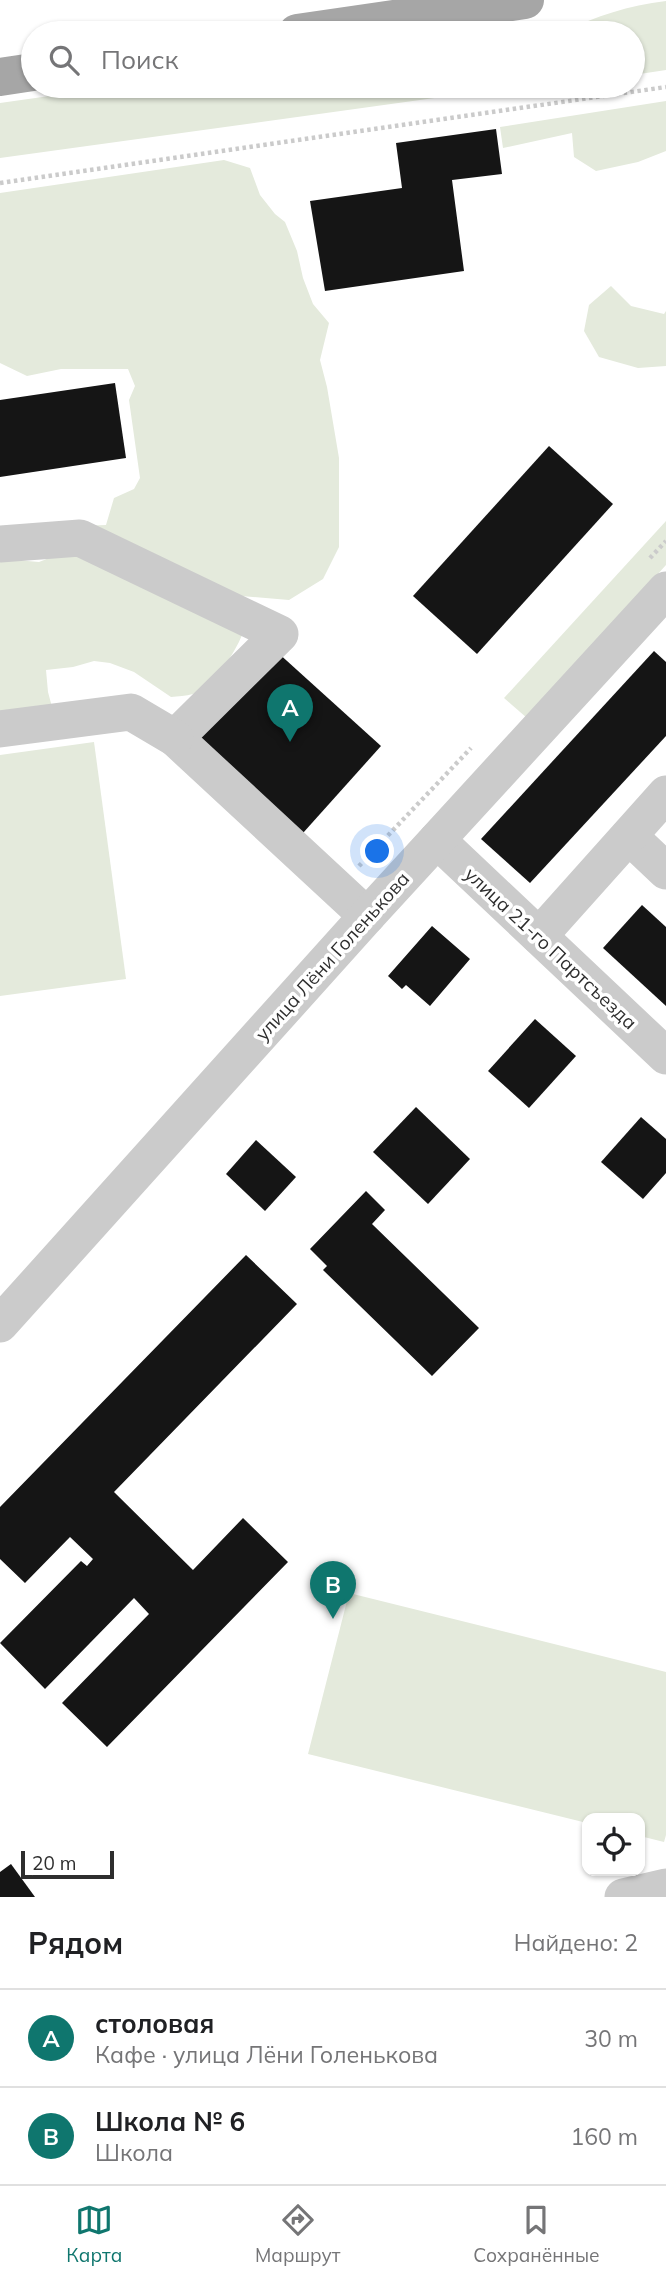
<!DOCTYPE html>
<html lang="ru">
<meta charset="utf-8">
<style>
body{margin:0;font-family:Mulish,sans-serif;background:#f6f6f6;color:#202124}
.controls{position:absolute;right:21px;bottom:21px;display:grid;overflow:hidden;border-radius:14px;box-shadow:0 2px 5px #0004}
.controls button{width:63px;height:63px;display:grid;place-items:center;padding:0;border:0;border-bottom:2px solid #e0e0e0;background:#fff;color:#202124;font:35px sans-serif}
.scale{position:absolute;left:21px;bottom:18px;width:93px;box-sizing:border-box;padding-left:7px;border:4px solid #2e2e2e;border-top:0;font-size:19px;line-height:24px;white-space:nowrap;color:#2e2e2e;-webkit-text-stroke:5px #fff;paint-order:stroke}
.you{position:absolute;left:378px;top:852px;width:24px;height:24px;margin:-18px;border:5px solid #fff;border-radius:50%;background:#1a73e8;box-shadow:0 0 0 10px #1a73e833}
.badge{display:grid;place-items:center;width:46px;height:46px;border-radius:50%;background:#0f766e;color:#fff;font-size:23px;font-weight:700}
.pin{position:absolute;translate:-50% -58px;filter:drop-shadow(0 2px 4px #0008)}
.pin::after{content:'';position:absolute;top:37px;width:24px;height:21px;background:inherit;clip-path:polygon(0 0,100% 0,50% 100%)}
.list{margin:0;padding:0;list-style:none}
h2{display:flex;justify-content:space-between;align-items:center;height:91px;margin:0;padding:0 28px;font-size:30px}
h2 small{font-size:23px;font-weight:400;color:#757577}
.list li{display:grid;grid-template-columns:46px 1fr auto;gap:21px;align-items:center;box-sizing:border-box;height:98px;padding:0 28px;border-top:2px solid #e0e0e0}
.list b{display:block;font-size:26px;white-space:nowrap}
.list p{margin:0;font-size:23px;white-space:nowrap;color:#757577}
.list em{font-size:23px;font-style:normal;color:#757577}
.icon{flex:none;width:38px;height:38px;fill:none;stroke:currentColor;stroke-width:2;stroke-linecap:round;stroke-linejoin:round}
.map{position:relative;flex:none;width:666px;height:1897px;overflow:hidden}
.search{position:absolute;background:#fff;box-shadow:0 2px 5px #0004;left:21px;right:21px;top:21px;height:77px;display:flex;align-items:center;gap:18px;box-sizing:border-box;padding:0 24px;border-radius:38px;color:#757577;font-size:26px}
.sheet{height:287px;background:#fff}
nav{display:flex;justify-content:space-around;align-items:center;box-sizing:border-box;height:98px;border-top:2px solid #e0e0e0;background:#fff;font-size:19px;color:#757577}
nav a{display:grid;justify-items:center;gap:4px}
nav .on{color:#0f766e}
.map>svg:first-child{display:block}
.green{fill:#e4eadc}
.building{fill:#151515}
.lines{fill:none;stroke-linecap:round;stroke-linejoin:round}
.path{stroke:#cbcbcb;stroke-width:4.5;stroke-dasharray:3.5 3.5;stroke-linecap:butt}
.minor{stroke:#cbcbcb;stroke-width:37}
.major{stroke:#a6a6a6;stroke-width:38}
.labels{text-anchor:middle;dominant-baseline:central;stroke-width:7;stroke-linejoin:round;paint-order:stroke}
.street-label{font-size:19px;fill:#2e2e2e;stroke:#fff}
</style>
<div class="map">
<svg width="666" height="1897" viewBox="0 0 666 1897">
<rect width="100%" height="100%" fill="#fff"/>
<g class="green">
<path d="M 666,1 L 666,70 L 633,75 L 633,33 L 563,33 C 597,15 628,6 666,1 Z"/>
<polygon points="120,86 473,86 456,95 0,158 0,103"/>
<polygon points="666,101 666,151 638,162 596,171 574,157 572,133 503,148 500,127"/>
<path d="M 224,160 L 250,168 L 260,195 L 275,214 L 285,222 L 297,251 L 303,278 L 313,304 L 329,323 L 320,360 L 327,387 L 339,458 L 339,547 L 323,579 L 289,600 L 205,593 L 242,635 C 235,653 212,688 193,694 C 186,696 178,696 171,697 L 134,672 L 110,663 L 94,661 L 73,667 L 46,670 L 48,692 L 52,707 L 0,718 L 0,546 L 16,560 L 39,562 L 57,555 L 79,526 L 106,525 L 114,498 L 134,489 L 140,478 L 129,400 L 135,386 L 128,369 L 61,369 L 27,376 L 0,363 L 0,193 Z"/>
<polygon points="611,286 631,306 664,314 666,311 666,366 638,368 599,357 584,331 589,305"/>
<polygon points="666,521 666,565 527,718 504,698"/>
<polygon points="94,742 126,979 0,996 0,755"/>
<polygon points="349,1593 666,1672 666,1835 664,1842 640,1836 640,1818 587,1818 587,1823 308,1754"/>
</g>
<g class="building">
<polygon points="496,129 502,174 452,180 464,271 325,291 310,201 402,188 396,143"/>
<polygon points="115,383 126,458 0,477 0,400"/>
<polygon points="549,446 613,504 477,654 413,596"/>
<polygon points="276,651 381,746 303,833 198,737"/>
<polygon points="654,651 666,662 666,736 530,883 481,839"/>
<polygon points="642,905 666,927 666,1006 603,948"/>
<polygon points="432,926 470,959 430,1006 406,985 402,989 388,976"/>
<polygon points="535,1019 576,1056 529,1108 488,1071"/>
<polygon points="416,1107 470,1159 428,1204 373,1152"/>
<polygon points="641,1117 666,1139 666,1173 643,1199 601,1162"/>
<polygon points="256,1140 296,1177 265,1211 226,1174"/>
<polygon points="366,1191 385,1210 372,1224 479,1328 432,1376 323,1270 327,1266 310,1249"/>
<polygon points="246,1255 297,1304 114,1492 193,1570 243,1518 288,1562 107,1747 62,1703 149,1614 134,1598 45,1689 0,1643 81,1561 87,1566 93,1559 70,1537 25,1583 0,1559 0,1507"/>
<polygon points="11,1864 35,1897 0,1897 0,1872"/>
</g>
<g class="lines">
<g class="path">
<polyline points="0,183 666,87"/>
<polyline points="650,558 666,541"/>
<polyline points="359,866 471,748"/>
</g>
<g class="minor">
<polyline points="0,544 80,538 280,634 175,738 367,916"/>
<polyline points="0,729 131,712 175,738"/>
<polyline points="629,836 666,871"/>
<polyline points="437,840 666,1056"/>
<polyline points="539,936 666,794"/>
<polyline points="0,1324 367,916 666,590"/>
<polyline points="623,1897 666,1887"/>
</g>
<g class="major">
<polyline points="297,33 525,0"/>
<polyline points="0,77 33,72"/>
</g>
</g>
<g class="labels">
<g class="street-label">
<text transform="translate(551 948) rotate(43)">улица 21-го Партсъезда</text>
<text transform="translate(332 956) rotate(-48)">улица Лёни Голенькова</text>
</g>
</g>
</svg>
<div class="controls">
<button><svg class="icon" aria-label="locate" viewBox="0 0 24 24"><circle cx="12" cy="12" r="6"/><path d="M12 2v4M12 18v4M2 12h4M18 12h4"/></svg></button>
</div>
<div class="scale">20 m</div>
<div class="you"></div>
<div class="pin badge" style="left:290px;top:742px">A</div>
<div class="pin badge" style="left:333px;top:1619px">B</div>
<div class="search"><svg class="icon" aria-label="search" viewBox="0 0 24 24"><circle cx="10" cy="10" r="6"/><path d="M15 15l6 6"/></svg>Поиск</div>
</div>
<section class="sheet">
<h2>Рядом<small>Найдено: 2</small></h2>
<ul class="list">
<li><span class="badge">A</span><div><b>столовая</b><p>Кафе · улица Лёни Голенькова</p></div><em>30 m</em></li>
<li><span class="badge">B</span><div><b>Школа № 6</b><p>Школа</p></div><em>160 m</em></li>
</ul>
</section>
<nav>
<a class="on"><svg class="icon" aria-label="map" viewBox="0 0 24 24"><path d="M3 6l6-2 6 2 6-2v14l-6 2-6-2-6 2zM9 4v14M15 6v14"/></svg>Карта</a>
<a><svg class="icon" aria-label="directions" viewBox="0 0 24 24"><path d="M12 3l9 9-9 9-9-9zM9 14v-3h6M13 9l2 2-2 2"/></svg>Маршрут</a>
<a><svg class="icon" aria-label="saved" viewBox="0 0 24 24"><path d="M7 4h10v16l-5-4-5 4z"/></svg>Сохранённые</a>
</nav>
